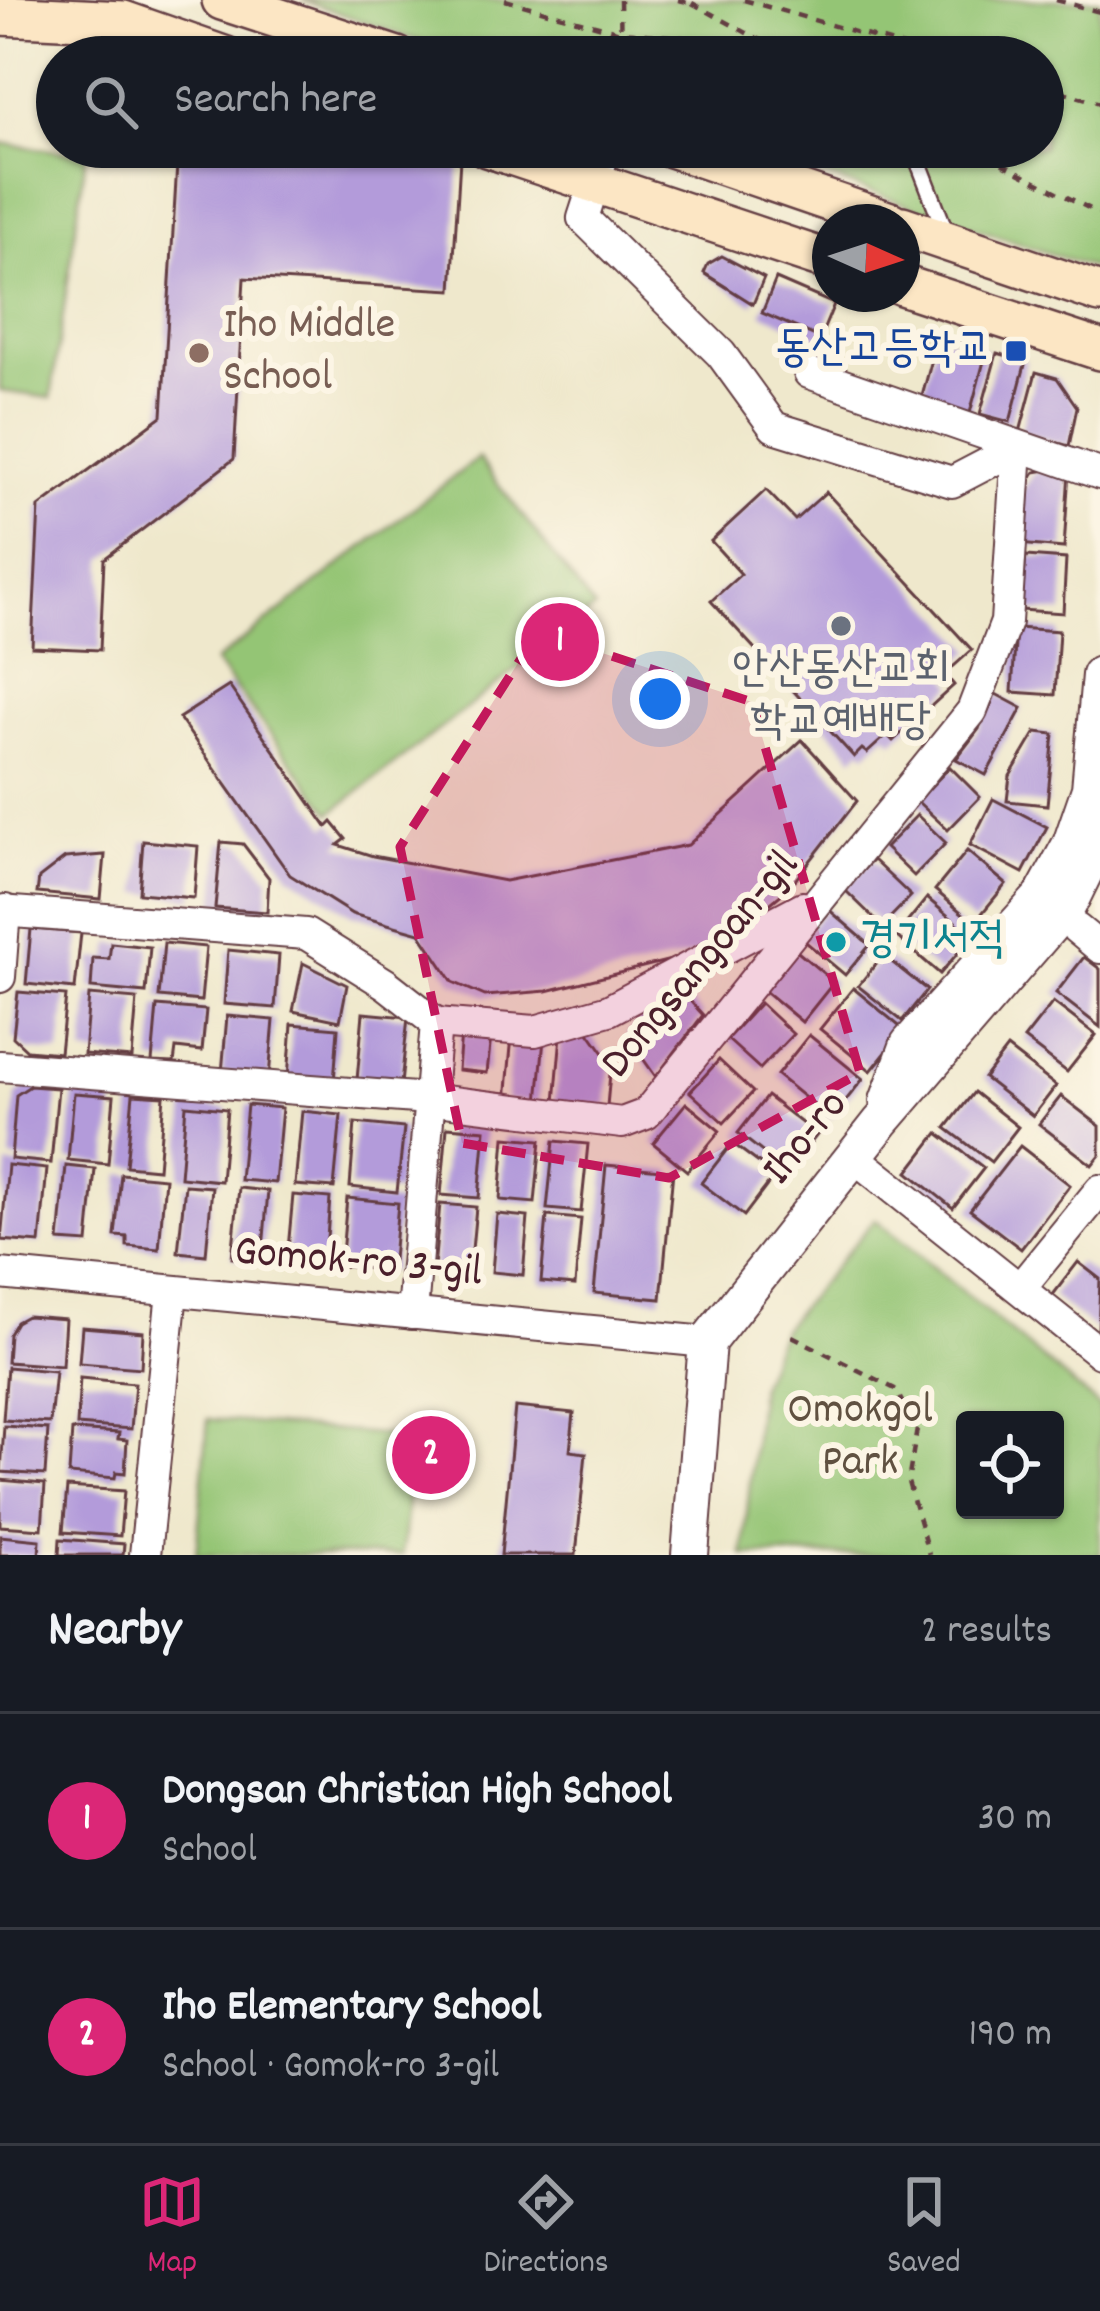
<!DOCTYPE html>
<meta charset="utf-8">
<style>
body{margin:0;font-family:Dekko,"Poor Story",sans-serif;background:#20242c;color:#f1f3f6}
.controls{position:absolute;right:36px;bottom:36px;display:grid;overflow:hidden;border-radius:12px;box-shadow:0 3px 9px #0004}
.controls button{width:108px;height:108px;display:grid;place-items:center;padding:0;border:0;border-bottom:3px solid #363941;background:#171b24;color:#f1f3f6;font:60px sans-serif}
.compass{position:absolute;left:812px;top:204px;width:108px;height:108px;border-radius:50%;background:#171b24;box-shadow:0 3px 9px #0004;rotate:93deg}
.you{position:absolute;left:660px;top:699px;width:42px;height:42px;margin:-30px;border:9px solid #fff;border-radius:50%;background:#1a73e8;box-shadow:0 0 0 18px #1a73e833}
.badge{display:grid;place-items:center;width:78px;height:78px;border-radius:50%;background:#db2777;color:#fff;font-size:39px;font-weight:700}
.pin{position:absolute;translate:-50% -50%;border:6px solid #fff;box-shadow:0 3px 12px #0006}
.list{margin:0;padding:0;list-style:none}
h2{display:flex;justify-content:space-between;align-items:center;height:156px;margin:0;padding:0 48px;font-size:51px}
h2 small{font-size:39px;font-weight:400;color:#9ea1a6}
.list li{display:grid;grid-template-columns:78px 1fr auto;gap:36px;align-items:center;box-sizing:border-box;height:216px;padding:0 48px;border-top:3px solid #363941}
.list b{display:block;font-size:45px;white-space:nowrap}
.list p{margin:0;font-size:39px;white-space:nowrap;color:#9ea1a6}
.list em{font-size:39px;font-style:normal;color:#9ea1a6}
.icon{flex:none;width:66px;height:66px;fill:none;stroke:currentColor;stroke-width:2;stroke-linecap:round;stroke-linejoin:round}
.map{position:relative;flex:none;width:1100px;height:1555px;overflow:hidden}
.search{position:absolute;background:#171b24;box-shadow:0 3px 9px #0004;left:36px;right:36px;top:36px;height:132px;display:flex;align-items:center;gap:30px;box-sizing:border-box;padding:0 42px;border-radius:66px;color:#9ea1a6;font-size:45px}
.sheet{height:588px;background:#171b24}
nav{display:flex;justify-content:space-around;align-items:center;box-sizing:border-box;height:168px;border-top:3px solid #363941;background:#171b24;font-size:33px;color:#9ea1a6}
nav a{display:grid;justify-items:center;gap:6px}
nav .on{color:#db2777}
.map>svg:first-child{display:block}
.green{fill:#94c574;stroke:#6f7250;stroke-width:3;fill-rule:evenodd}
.building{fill:#b39bda}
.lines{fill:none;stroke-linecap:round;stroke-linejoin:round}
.service-casing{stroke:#633d43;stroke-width:20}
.minor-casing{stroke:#633d43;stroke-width:34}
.tertiary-casing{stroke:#633d43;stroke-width:40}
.secondary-casing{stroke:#633d43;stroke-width:44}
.path{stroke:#633d43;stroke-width:4.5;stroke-dasharray:9 9;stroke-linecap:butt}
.service{stroke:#fff;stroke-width:15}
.minor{stroke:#fff;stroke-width:30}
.tertiary{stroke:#fff;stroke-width:36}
.secondary{stroke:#fce6c4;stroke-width:39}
.marked{fill:#c2185b;fill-opacity:0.2;stroke:#c2185b;stroke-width:9;stroke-dasharray:24 15;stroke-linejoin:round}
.transit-dot{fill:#1a4fb4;stroke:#fcf5e5;stroke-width:4.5}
.education-dot{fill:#8d6e63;stroke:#fcf5e5;stroke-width:4.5}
.worship-dot{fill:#6b7280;stroke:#fcf5e5;stroke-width:4.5}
.culture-dot{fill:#0f9aa8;stroke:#fcf5e5;stroke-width:4.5}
.labels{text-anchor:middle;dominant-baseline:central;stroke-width:12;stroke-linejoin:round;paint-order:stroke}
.education-label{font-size:45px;fill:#785e54;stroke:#fcf5e5;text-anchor:start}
.transit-label{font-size:45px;fill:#164399;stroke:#fcf5e5;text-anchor:end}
.worship-label{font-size:45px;fill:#5b616d;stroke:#fcf5e5}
.culture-label{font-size:45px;fill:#0d838f;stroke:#fcf5e5;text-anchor:start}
.street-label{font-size:45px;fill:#4a1f2b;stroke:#fcf5e5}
.park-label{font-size:45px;fill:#605141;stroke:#fcf5e5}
</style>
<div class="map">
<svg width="1100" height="1555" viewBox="0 0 1100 1555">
<rect width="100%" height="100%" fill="#fcf5e5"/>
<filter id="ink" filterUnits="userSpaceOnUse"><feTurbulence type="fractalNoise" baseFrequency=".00833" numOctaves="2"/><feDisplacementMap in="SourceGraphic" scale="24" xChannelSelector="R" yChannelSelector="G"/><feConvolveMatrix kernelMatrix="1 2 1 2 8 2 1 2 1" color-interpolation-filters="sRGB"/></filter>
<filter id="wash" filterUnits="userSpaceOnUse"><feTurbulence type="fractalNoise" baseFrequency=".004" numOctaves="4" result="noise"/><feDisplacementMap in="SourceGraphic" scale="48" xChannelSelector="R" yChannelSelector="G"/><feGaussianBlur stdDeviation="2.7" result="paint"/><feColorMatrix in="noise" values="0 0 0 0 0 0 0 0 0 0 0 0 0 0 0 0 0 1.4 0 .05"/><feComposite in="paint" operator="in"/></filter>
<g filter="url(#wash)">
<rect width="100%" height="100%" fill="#efe8cc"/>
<g class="green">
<polygon points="302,0 1100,0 1100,271 740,147 1043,147 1043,57 464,57"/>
<polygon points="0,143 86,155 51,398 0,391"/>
<polygon points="478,458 595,609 331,813 215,662"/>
<path d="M 875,1219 L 1100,1407 L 1100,1555 L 743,1555 L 759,1386 L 782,1329 ZM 965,1420 L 1055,1420 L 1055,1510 L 965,1510 Z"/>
<polygon points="208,1419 413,1437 402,1555 196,1555"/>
</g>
<g id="blocks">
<g class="building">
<polygon points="178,147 254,147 460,159 452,290 244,278 234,459 104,559 100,650 32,647 39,507 162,416"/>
<polygon points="722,256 764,278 753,304 704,273 708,264"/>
<polygon points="776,279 834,304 820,338 762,313"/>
<polygon points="938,337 987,350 970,413 921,400"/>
<polygon points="997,353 1026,361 1010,422 980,414"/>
<polygon points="1036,372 1057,378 1077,407 1069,446 1020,432"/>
<polygon points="1047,470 1069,471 1064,548 1018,544 1021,493 1035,472"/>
<polygon points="766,490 795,520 826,492 972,650 945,674 954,685 893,741 887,735 867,753 862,749 854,757 711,601 741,574 711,541"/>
<polygon points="1026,556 1066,559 1063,613 1021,610"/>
<polygon points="1016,628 1059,631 1055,695 1012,692"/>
<polygon points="229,686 327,827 332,822 346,839 338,845 373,856 505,881 688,845 802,740 857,801 789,888 715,949 547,991 485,996 453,982 420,933 352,914 290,875 179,718"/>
<polygon points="992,692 1022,708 986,775 956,759 979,729"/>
<polygon points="1036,732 1054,734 1047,805 1007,801 1010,776"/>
<polygon points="950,767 980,797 948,830 917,801"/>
<polygon points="993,799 1047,827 1023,873 970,845"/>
<polygon points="917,815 946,843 914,876 885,848"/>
<polygon points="143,841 198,846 194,898 139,893"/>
<polygon points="221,842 243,844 269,878 267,912 215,908"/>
<polygon points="967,851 1006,884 974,923 935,890"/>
<polygon points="105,855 101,899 37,893 39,878 65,858"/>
<polygon points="873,860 911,896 882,926 844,889"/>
<polygon points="927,898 972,936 940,974 896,936"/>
<polygon points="827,908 870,945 845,975 801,938"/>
<polygon points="31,929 81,933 75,989 26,984"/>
<polygon points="111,943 150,947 146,993 91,988 93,958 109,959"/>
<polygon points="164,943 206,947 201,1001 159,997"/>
<polygon points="793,948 834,982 802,1022 761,988"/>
<polygon points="228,950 279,955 275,1008 224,1004"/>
<polygon points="883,955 927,990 902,1021 858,986"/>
<polygon points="1084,957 1100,969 1100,1027 1056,993"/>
<polygon points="303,963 347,985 340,1021 293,1011"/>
<polygon points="670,979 703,1015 656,1077 627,1036"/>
<polygon points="853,988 904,1030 871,1071 820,1029"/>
<polygon points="18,992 66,996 60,1053 27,1050 13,1037"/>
<polygon points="89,995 137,999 132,1058 84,1054"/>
<polygon points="1053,1002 1096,1035 1067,1072 1024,1039"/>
<polygon points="760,1003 793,1034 760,1069 727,1039"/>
<polygon points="157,1006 206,1010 202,1051 176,1048 174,1063 152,1062"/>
<polygon points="363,1013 408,1017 401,1084 357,1080"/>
<polygon points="227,1016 274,1020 269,1077 222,1073"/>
<polygon points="292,1024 338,1028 334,1082 288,1078"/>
<polygon points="586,1028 611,1063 607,1106 555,1102 561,1035"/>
<polygon points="461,1033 491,1036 487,1073 458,1070"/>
<polygon points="809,1035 863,1079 831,1119 777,1075"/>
<polygon points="512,1036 544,1039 538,1102 506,1100"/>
<polygon points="1007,1048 1056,1086 1033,1116 984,1078"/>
<polygon points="719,1060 753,1092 724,1123 690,1092"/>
<polygon points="30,1086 58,1088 51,1163 11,1159 16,1095"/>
<polygon points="974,1092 1018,1127 991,1162 946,1128"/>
<polygon points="74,1093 114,1096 108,1164 68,1160"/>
<polygon points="133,1094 164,1096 158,1169 126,1166"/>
<polygon points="767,1096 817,1135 788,1172 738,1133"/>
<polygon points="1061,1096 1100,1126 1100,1155 1092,1165 1039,1124"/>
<polygon points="686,1103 720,1131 687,1171 653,1143"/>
<polygon points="186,1105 227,1109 221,1181 180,1177"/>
<polygon points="247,1105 282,1108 275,1183 240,1180"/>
<polygon points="302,1111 341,1115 334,1188 295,1185"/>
<polygon points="355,1123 404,1128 397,1192 350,1187"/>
<polygon points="447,1127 485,1130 479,1198 441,1195"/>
<polygon points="938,1133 984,1168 953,1208 908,1172"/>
<polygon points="505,1137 541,1140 535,1203 500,1200"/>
<polygon points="554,1141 588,1144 581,1212 547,1209"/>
<polygon points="732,1143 775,1175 744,1216 701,1183"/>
<polygon points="1020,1146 1070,1185 1021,1249 970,1210"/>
<polygon points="8,1165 47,1169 40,1243 1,1240"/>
<polygon points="606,1165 673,1171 661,1299 594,1293"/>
<polygon points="66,1166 95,1169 88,1243 59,1241"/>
<polygon points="121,1174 165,1178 159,1249 127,1246 127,1237 115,1236"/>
<polygon points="185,1185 212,1187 206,1255 178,1252"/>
<polygon points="239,1188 268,1191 262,1261 232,1258"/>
<polygon points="293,1195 330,1198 325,1264 287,1260"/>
<polygon points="347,1198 398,1203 392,1271 341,1266"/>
<polygon points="440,1204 476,1207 470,1271 434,1268"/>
<polygon points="497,1214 528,1217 523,1275 492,1272"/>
<polygon points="547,1216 581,1219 575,1285 541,1282"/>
<polygon points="1078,1262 1100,1279 1098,1332 1052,1296"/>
<polygon points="27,1316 65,1319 62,1366 7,1362 9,1334 16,1322"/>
<polygon points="82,1327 143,1332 141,1368 79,1363"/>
<polygon points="7,1367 55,1371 50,1423 3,1420"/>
<polygon points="80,1378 135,1383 131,1429 77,1425"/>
<polygon points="515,1407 574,1413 570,1451 586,1453 576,1555 501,1555"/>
<polygon points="4,1426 48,1429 45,1475 1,1472"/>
<polygon points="72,1430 119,1433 118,1439 127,1440 125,1473 116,1472 115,1478 69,1474"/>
<polygon points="0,1480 45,1484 42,1529 0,1526"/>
<polygon points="67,1487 124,1491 120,1536 63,1532"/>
<polygon points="0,1536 40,1540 39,1555 0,1555"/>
<polygon points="60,1539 124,1544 123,1555 59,1555"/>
</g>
</g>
</g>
<g filter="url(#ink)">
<use href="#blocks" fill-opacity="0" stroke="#633d43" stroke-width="3"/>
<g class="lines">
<g class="service-casing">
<polyline id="service" points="888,147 917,158 946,233"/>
</g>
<g class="minor-casing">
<g id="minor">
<polyline points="606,147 583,218 721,354 774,427 952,482 1017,448"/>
<polyline points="809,373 1100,474"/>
<polyline points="0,911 306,934 386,984 436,1023"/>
<polyline points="1077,929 1100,948"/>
<polyline points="0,977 5,910"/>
<polyline points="436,1023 535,1031 609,1010 803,907"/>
<polyline points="0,1066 428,1099 622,1123 646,1114 972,711 1006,622 1017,448"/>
<polyline points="853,1156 1100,1353"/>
<polyline points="0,1274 707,1342"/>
<polyline points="1021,1287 1100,1190"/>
<polyline points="412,1314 436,1023"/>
<polyline points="145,1555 172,1292"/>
</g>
</g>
<g class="tertiary-casing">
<g id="tertiary">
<polyline points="888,1101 909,1044 1043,895 1071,844 1090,789 1100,675"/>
<polyline points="690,1555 707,1342 881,1122 1068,905 1094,852 1100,823"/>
</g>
</g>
<g class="secondary-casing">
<g id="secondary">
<polyline points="222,0 397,57"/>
<polyline points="0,15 123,21 226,57"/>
<polyline points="487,147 830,261"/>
<polyline points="671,147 890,222"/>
<polyline points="902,226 1100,293"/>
<polyline points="902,285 1100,350"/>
</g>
</g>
<g class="path">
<polyline points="505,0 620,32 682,37 736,57"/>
<polyline points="620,0 621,57"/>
<polyline points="678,0 692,3 693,0"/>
<polyline points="744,0 942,57"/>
<polyline points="1056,0 1100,12"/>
<polyline points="692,3 791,57"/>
<polyline points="1043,86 1100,103"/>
<polyline points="970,147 1100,214"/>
<polyline points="792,1336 895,1389 917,1429 908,1482 929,1555"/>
</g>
<use href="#service" class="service"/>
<use href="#minor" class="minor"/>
<use href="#tertiary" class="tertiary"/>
<use href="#secondary" class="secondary"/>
</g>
</g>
<path class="marked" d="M 538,632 L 752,702 L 860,1073 L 669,1178 L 462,1143 L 400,847 Z"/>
<rect class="transit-dot" x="1004" y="339" width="24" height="24" rx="6"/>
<circle class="education-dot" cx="199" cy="353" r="12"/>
<circle class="worship-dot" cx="841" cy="626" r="12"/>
<circle class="culture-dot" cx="836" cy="942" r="12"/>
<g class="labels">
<g class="education-label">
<text x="223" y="327">Iho Middle<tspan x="223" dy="52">School</tspan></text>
</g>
<g class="transit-label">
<text x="992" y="351">동산고등학교</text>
</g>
<g class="worship-label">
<text x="841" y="672">안산동산교회<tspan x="841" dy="52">학교예배당</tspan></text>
</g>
<g class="culture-label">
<text x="860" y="942">경기서적</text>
</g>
<g class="street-label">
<text transform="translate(702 966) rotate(-50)">Dongsangoan-gil</text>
<text transform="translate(807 1139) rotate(-51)">Iho-ro</text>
<text transform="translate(358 1264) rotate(5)">Gomok-ro 3-gil</text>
</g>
<g class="park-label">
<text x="860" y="1412">Omokgol<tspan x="860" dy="52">Park</tspan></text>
</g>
</g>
</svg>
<div class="controls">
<button><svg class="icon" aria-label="locate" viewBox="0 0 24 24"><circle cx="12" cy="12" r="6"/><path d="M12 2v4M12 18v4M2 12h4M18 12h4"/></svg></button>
</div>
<svg class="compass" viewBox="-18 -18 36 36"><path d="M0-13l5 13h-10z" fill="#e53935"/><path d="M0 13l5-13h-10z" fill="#9ea1a6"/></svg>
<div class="you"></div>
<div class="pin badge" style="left:560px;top:642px">1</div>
<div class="pin badge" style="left:431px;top:1455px">2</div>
<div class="search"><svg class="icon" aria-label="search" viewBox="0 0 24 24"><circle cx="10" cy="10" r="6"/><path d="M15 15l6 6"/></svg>Search here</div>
</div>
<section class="sheet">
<h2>Nearby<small>2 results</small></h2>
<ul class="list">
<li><span class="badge">1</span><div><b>Dongsan Christian High School</b><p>School</p></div><em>30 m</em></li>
<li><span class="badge">2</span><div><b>Iho Elementary School</b><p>School · Gomok-ro 3-gil</p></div><em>190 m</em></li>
</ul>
</section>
<nav>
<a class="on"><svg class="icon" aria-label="map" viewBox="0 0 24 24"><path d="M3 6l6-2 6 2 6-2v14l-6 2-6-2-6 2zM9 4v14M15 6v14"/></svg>Map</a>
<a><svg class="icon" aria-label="directions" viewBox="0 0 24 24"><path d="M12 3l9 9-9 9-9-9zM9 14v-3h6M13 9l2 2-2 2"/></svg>Directions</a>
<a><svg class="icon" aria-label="saved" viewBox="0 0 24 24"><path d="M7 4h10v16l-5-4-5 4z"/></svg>Saved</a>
</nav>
